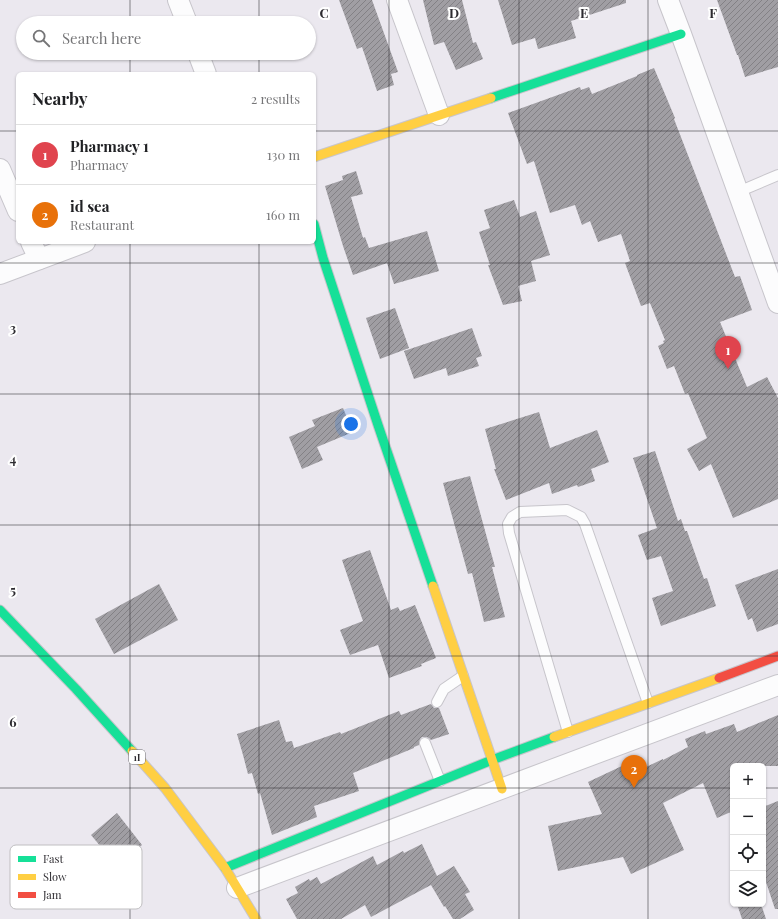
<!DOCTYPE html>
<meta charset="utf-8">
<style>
body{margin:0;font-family:"Playfair Display",serif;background:#f6f6f6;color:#202124}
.controls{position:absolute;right:12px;bottom:12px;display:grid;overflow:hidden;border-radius:6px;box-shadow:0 1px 3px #0004}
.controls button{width:36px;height:36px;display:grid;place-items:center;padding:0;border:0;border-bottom:1px solid #e0e0e0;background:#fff;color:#202124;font:20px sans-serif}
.you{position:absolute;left:351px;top:424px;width:14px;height:14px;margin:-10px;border:3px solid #fff;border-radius:50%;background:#1a73e8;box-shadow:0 0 0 6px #1a73e833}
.badge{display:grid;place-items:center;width:26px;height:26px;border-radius:50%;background:#706d73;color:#fff;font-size:13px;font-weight:700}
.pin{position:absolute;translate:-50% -33px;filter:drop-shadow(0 1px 2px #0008)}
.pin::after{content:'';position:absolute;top:21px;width:14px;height:12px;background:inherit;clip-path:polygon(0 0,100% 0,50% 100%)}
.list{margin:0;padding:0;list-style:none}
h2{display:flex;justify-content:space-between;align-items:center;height:52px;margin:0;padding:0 16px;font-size:17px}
h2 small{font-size:13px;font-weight:400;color:#757577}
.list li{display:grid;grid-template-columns:26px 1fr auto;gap:12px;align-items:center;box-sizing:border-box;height:60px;padding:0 16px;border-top:1px solid #e0e0e0}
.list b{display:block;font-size:15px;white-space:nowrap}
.list p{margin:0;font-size:13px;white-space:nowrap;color:#757577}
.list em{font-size:13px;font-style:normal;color:#757577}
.icon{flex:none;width:22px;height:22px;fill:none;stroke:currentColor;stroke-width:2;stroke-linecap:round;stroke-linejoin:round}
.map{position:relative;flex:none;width:778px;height:919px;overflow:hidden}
.search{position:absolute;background:#fff;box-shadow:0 1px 3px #0004;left:16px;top:16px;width:300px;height:44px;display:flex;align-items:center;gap:10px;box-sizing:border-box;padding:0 14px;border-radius:22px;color:#757577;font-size:15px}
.panel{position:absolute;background:#fff;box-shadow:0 1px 3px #0004;left:16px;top:72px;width:300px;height:172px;border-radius:6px}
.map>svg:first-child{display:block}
.building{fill:url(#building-hatch)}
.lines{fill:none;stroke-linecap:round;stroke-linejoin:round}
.lane-casing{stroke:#c7c5cb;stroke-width:12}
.street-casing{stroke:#c7c5cb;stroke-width:22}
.fast-casing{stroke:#c7c5cb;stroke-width:11}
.slow-casing{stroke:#c7c5cb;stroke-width:11}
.jam-casing{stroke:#c7c5cb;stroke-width:11}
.lane{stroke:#fcfcfd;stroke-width:10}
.street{stroke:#fcfcfd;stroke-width:20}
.fast{stroke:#16e098;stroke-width:9}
.slow{stroke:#ffcf43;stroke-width:9}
.jam{stroke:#f24e42;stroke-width:9}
.grid{fill:none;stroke:#2d2b30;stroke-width:1;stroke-opacity:0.55}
.labels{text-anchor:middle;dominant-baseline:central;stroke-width:4;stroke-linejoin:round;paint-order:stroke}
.shield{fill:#fff;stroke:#6c6b6e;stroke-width:1}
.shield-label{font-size:9px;font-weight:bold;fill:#2d2b30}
.key{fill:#fff;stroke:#c0bfc1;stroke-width:1}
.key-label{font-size:11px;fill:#2d2b30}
.grid-label{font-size:13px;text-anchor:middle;font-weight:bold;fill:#2d2b30;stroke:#fff;stroke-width:4;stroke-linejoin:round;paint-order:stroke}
</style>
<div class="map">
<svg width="778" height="919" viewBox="0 0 778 919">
<defs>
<pattern id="building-hatch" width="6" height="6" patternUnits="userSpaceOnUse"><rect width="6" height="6" fill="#a09ea3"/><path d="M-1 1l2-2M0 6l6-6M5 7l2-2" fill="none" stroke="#838185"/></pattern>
</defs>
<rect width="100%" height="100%" fill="#ebe8ef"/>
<g class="building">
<polygon points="339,0 372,0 398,72 391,74 394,85 377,91 362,47 357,49"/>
<polygon points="423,0 462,0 473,43 476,42 483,59 456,70 444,42 434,45"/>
<polygon points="498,0 626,0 626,3 571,21 576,38 538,49 535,38 512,45"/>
<polygon points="717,0 778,0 778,67 745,77 738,55 737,55"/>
<polygon points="654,68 675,118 674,119 735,277 740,276 752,310 720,322 747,387 767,377 778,398 778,499 733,518 711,464 699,471 687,449 707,438 688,393 685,394 674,366 667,369 658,346 664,343 663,341 665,340 650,303 641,306 625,263 630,261 621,234 598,242 590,221 582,225 575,205 550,213 534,161 527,164 508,113 580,87 581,90 589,87 592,94 637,76 637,75"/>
<polygon points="356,171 363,194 351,197 363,238 365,237 369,248 427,231 439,271 394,284 387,263 353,275 343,246 325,186 343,180 342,176"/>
<polygon points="514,200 520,217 536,211 550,255 531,261 536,281 518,286 522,301 503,305 488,265 490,265 479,232 490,228 484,210"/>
<polygon points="395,308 409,348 380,359 366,318"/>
<polygon points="472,328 482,356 476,358 479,366 448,376 446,368 414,379 404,351"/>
<polygon points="343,408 353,432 317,447 323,460 302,469 289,437 315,426 312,420"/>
<polygon points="539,412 550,448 597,430 609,462 591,469 595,481 578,487 577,485 552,494 549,483 506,500 494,469 496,469 485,429"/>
<polygon points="655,451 678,521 681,519 685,531 687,531 704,579 707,578 716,606 661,626 652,598 673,591 661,556 647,560 638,535 657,528 633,458"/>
<polygon points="470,476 495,567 492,567 505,617 484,622 472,573 468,574 443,483"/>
<polygon points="370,550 391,610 398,607 400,611 415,605 436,658 421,664 422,666 389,678 378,645 350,655 340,630 363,621 342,560"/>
<polygon points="778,569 778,624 757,632 752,618 748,620 735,585"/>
<polygon points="159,584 178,620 114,654 95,619"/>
<polygon points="431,704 434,708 439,708 449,734 431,740 429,738 426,737 422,737 420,739 419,745 414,747 414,748 353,773 359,791 314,806 317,817 272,835 260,793 258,794 252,773 248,774 243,755 237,734 279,720 286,742 292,741 294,748 340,732 341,734 399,711 401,715"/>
<polygon points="778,715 778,766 733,766 733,811 717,818 703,783 663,803 684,850 631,874 623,857 558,871 548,826 602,814 588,782 641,757 646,767 663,759 663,760 688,747 685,739 705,731 706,734 734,724 737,732"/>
<polygon points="778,801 778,909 775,909 763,873 763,807"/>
<polygon points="117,813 142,845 117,866 91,835"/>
<polygon points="422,844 437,876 454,866 470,892 465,894 474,910 460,919 453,919 445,906 444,907 431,885 371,917 365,905 341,919 297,919 286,899 298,893 295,887 309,879 310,881 317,877 321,884 373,856 377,865 403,851 404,853"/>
<polygon points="737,904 761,904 766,919 742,919"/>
</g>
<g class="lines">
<g class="lane-casing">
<g id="lane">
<polyline points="738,192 778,175"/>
<polyline points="437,702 444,689 463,676"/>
<polyline points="568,732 509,533 508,524 512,517 520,512 567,510 581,517 585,524 648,703"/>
<polyline points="425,743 440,781"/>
</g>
</g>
<g class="street-casing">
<g id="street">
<polyline points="178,0 187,23"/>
<polyline points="397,0 439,115"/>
<polyline points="668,0 681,34 778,303"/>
<polyline points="198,53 206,74"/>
<polyline points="0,169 18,211"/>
<polyline points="31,242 39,259"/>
<polyline points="0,274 85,242"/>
<polyline points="237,888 778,685"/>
</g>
</g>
<g class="fast-casing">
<g id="fast">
<polyline points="491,98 681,34"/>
<polyline points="314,224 323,258 378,425 433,586"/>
<polyline points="0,610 76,689 132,751"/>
<polyline points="225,868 492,760 554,737"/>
</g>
</g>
<g class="slow-casing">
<g id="slow">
<polyline points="314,157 491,98"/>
<polyline points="433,586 502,789"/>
<polyline points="554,737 719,678"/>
<polyline points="132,751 165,788 225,868 256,919"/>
</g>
</g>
<g class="jam-casing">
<polyline id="jam" points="719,678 778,656"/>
</g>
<use href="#lane" class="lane"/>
<use href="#street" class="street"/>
<use href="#fast" class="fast"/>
<use href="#slow" class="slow"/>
<use href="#jam" class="jam"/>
</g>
<path class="grid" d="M 130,0 L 130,23M 259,0 L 259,23M 389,0 L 389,919M 519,0 L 519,919M 648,0 L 648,919M 130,53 L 130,74M 259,53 L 259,74M 0,131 L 18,131M 314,131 L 778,131M 130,242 L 130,919M 259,242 L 259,919M 0,263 L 778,263M 0,394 L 778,394M 0,525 L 778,525M 0,656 L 778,656M 0,788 L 733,788M 763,788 L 778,788"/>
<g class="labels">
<rect class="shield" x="129" y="750" width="16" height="14" rx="3"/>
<g class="shield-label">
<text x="137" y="757">1I</text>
</g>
</g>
<rect x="10" y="845" width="132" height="64" rx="6" class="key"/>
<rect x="18" y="856" width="18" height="6" fill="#16e098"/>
<rect x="18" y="874" width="18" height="6" fill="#ffcf43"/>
<rect x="18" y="892" width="18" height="6" fill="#f24e42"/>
<g class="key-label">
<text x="43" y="863">Fast</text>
<text x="43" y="881">Slow</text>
<text x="43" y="899">Jam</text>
</g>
<g class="grid-label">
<text x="324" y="18">C</text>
<text x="454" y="18">D</text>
<text x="584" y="18">E</text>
<text x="713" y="18">F</text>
<text x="13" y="333">3</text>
<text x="13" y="464">4</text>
<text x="13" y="595">5</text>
<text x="13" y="727">6</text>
</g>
</svg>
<div class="controls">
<button>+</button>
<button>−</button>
<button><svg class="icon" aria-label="locate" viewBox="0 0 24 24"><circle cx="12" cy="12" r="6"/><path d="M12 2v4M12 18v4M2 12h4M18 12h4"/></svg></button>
<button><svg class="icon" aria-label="layers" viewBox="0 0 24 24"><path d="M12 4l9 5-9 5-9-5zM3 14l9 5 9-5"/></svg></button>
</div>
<div class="you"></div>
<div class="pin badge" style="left:728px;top:369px;background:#e0444e">1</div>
<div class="pin badge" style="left:634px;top:788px;background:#e8710a">2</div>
<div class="search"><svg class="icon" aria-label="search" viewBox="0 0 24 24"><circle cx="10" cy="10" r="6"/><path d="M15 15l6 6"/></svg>Search here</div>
<section class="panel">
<h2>Nearby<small>2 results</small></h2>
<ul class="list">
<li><span class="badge" style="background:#e0444e">1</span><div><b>Pharmacy 1</b><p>Pharmacy</p></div><em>130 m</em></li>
<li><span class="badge" style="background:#e8710a">2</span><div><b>id sea</b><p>Restaurant</p></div><em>160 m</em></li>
</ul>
</section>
</div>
